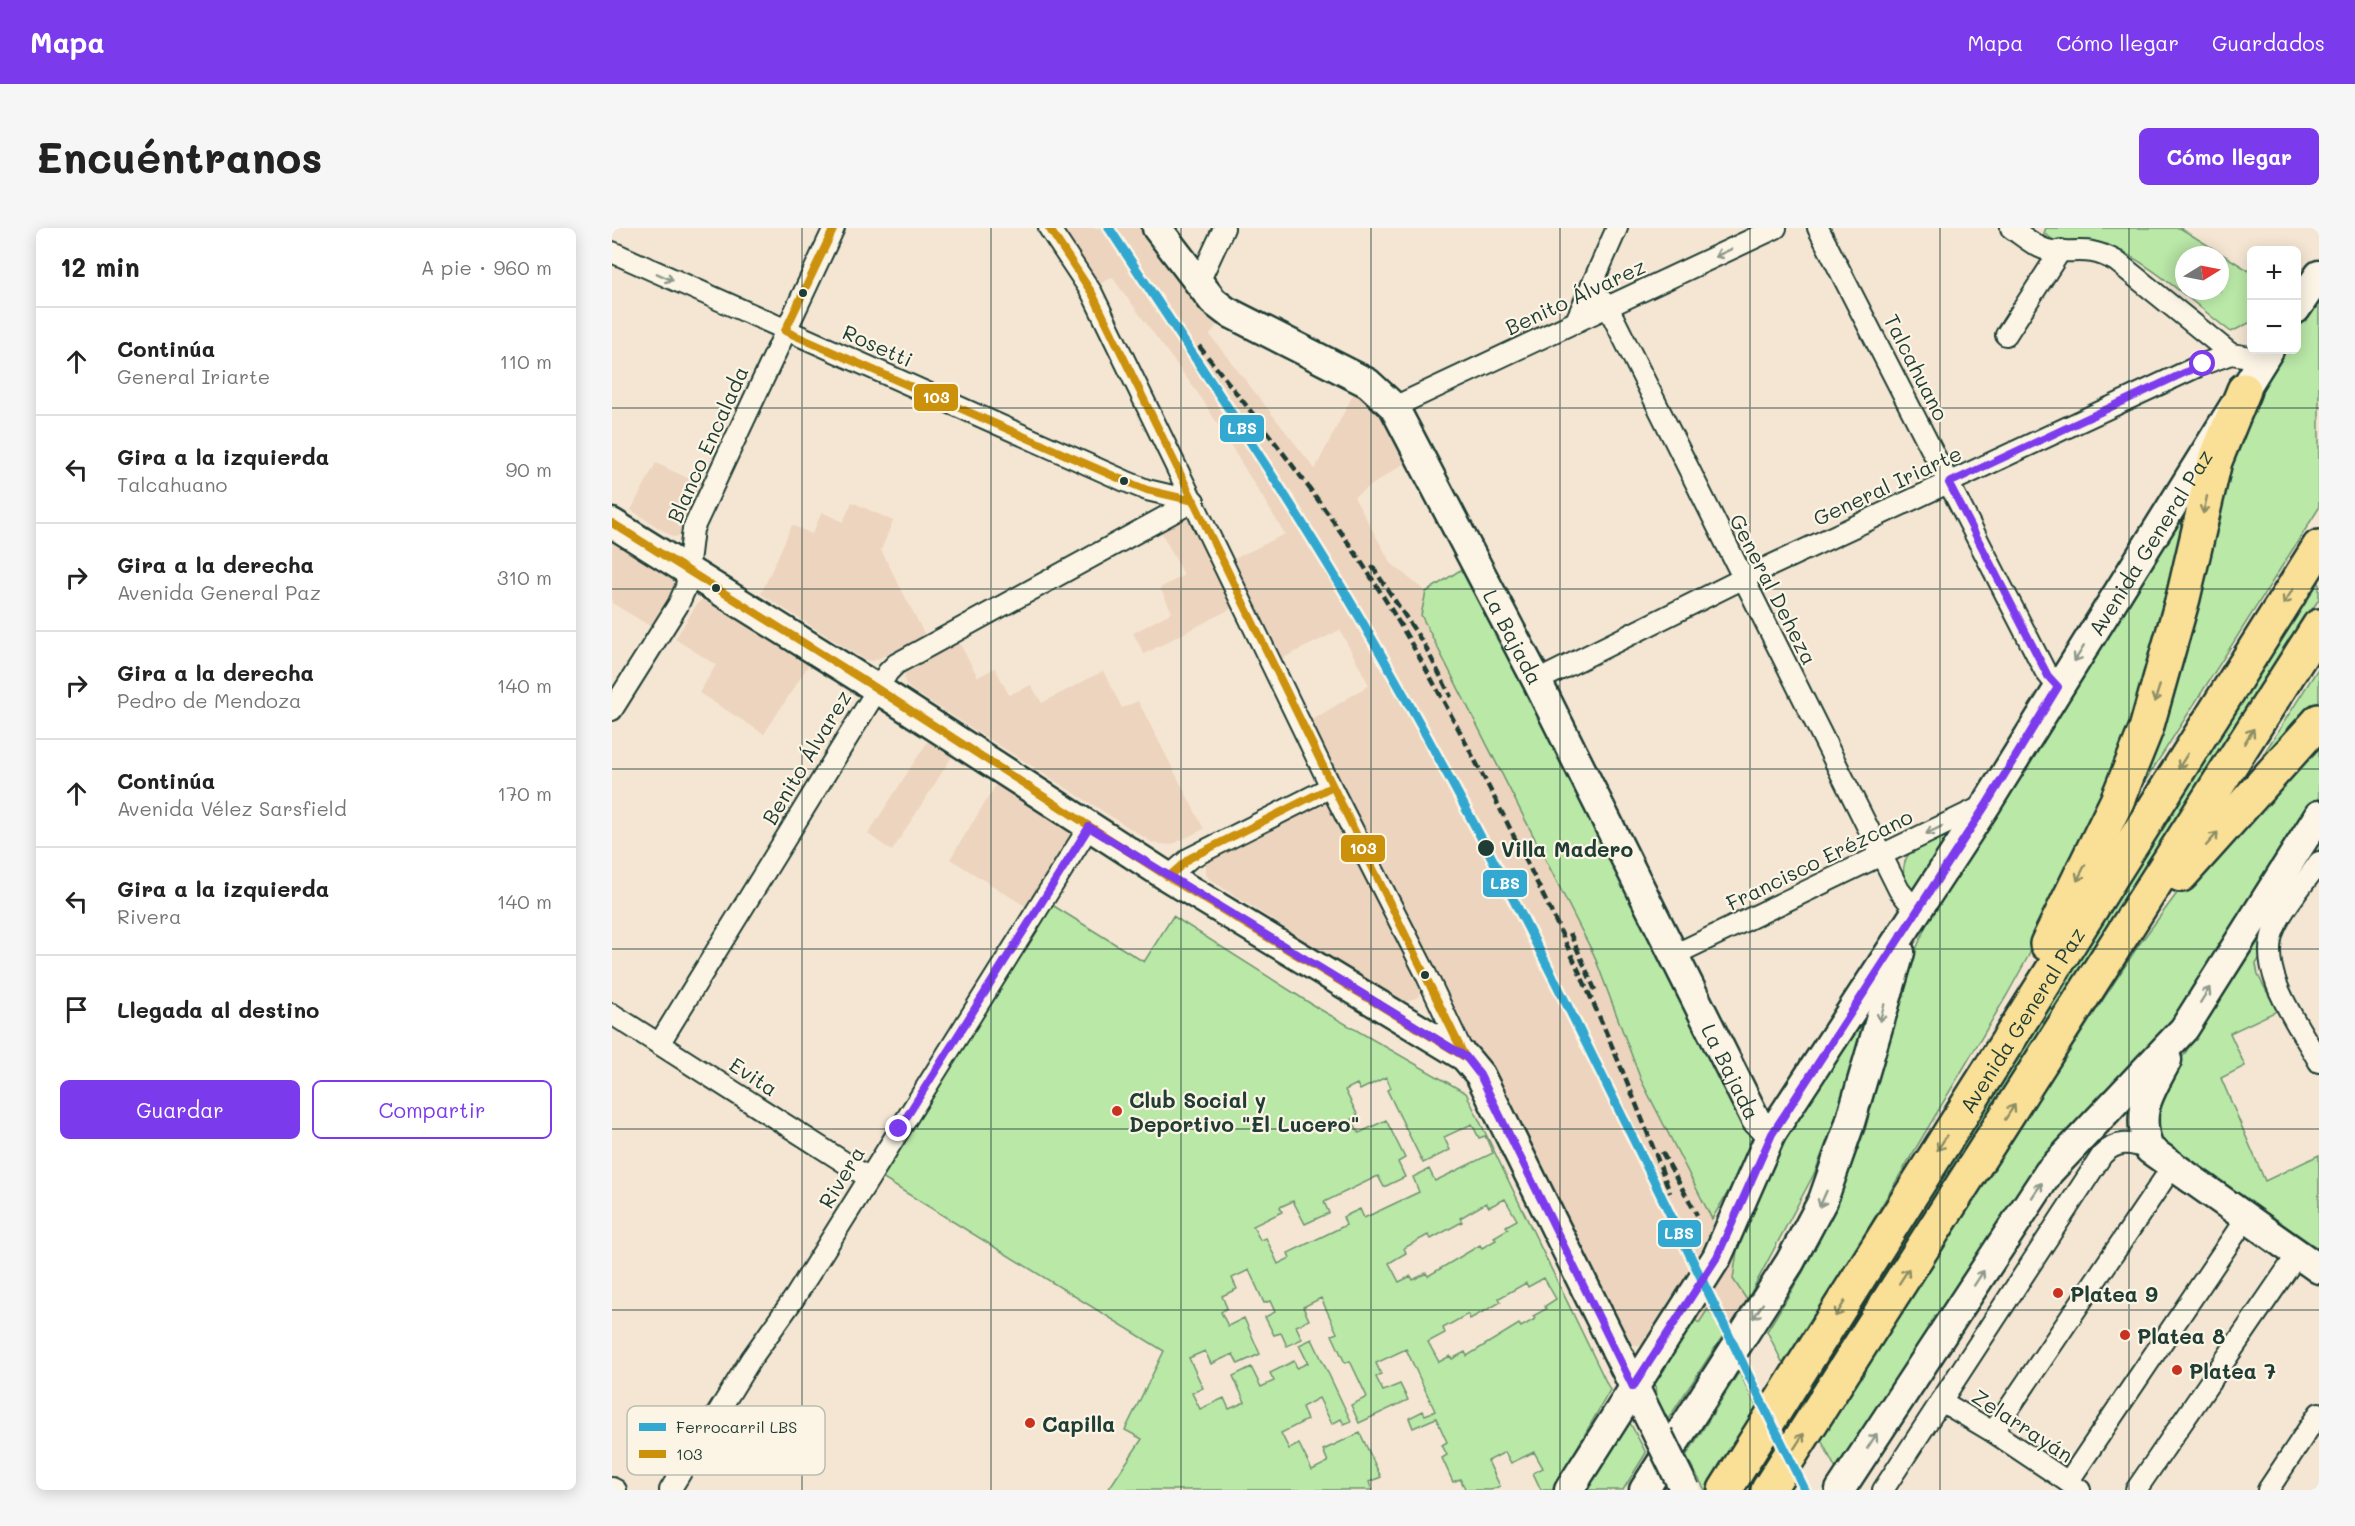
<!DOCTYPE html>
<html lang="es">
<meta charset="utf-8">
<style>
body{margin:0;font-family:Mali,sans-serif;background:#f6f6f6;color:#222}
.controls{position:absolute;right:18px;top:18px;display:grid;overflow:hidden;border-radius:9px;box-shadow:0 3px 15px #0003}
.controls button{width:54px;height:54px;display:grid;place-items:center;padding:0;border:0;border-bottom:2px solid #e0e0e0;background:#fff;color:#222;font:30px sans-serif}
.compass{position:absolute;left:1563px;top:18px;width:54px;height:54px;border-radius:50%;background:#fff;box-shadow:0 3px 15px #0003;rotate:80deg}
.stop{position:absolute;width:18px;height:18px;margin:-14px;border:4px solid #7c3aed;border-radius:50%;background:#fff}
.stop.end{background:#7c3aed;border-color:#fff;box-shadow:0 2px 6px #0008}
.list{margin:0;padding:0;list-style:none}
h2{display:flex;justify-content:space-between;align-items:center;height:78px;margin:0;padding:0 24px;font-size:26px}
h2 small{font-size:20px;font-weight:400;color:#767676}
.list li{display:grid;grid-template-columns:39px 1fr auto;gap:18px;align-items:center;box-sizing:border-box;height:108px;padding:0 24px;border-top:2px solid #e0e0e0}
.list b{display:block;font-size:22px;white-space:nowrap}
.list p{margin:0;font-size:20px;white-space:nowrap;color:#767676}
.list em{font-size:20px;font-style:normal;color:#767676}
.actions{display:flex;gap:12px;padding:18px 24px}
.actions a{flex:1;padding:14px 0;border:2px solid #7c3aed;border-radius:9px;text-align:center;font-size:21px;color:#7c3aed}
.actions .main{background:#7c3aed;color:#fff}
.icon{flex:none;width:33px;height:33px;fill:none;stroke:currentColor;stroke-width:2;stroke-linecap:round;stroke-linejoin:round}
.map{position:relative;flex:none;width:1707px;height:1262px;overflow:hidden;border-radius:9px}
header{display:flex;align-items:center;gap:36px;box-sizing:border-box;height:84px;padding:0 30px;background:#7c3aed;color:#fff}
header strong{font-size:28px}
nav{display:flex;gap:33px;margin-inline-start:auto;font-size:21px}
.intro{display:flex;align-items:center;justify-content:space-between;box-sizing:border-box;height:144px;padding:0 36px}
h1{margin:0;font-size:42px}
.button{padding:15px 27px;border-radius:9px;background:#7c3aed;color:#fff;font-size:21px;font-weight:700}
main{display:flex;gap:36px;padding:0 36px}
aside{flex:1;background:#fff;border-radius:9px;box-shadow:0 3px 15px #0003}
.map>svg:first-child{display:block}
.built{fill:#edd4be}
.green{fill:#b9e8a7;stroke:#6c926e;stroke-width:1.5;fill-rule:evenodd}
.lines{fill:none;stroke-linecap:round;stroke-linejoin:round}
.street-casing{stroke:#1f3d34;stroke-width:24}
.secondary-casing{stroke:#1f3d34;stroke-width:33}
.highway-casing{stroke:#1f3d34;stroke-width:38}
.street{stroke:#fcf5e5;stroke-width:20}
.secondary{stroke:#fcf5e5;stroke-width:28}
.highway{stroke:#fadf96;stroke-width:33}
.rail{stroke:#1f3d34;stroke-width:4.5;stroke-dasharray:9 4.5;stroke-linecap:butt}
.secondary-bridge-casing{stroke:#1f3d34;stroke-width:33;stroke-linecap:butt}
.secondary-bridge{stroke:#fcf5e5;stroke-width:28}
.bus-1-casing{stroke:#fcf5e5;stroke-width:12}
.bus-1{stroke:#cc910a;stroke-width:8}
.rail-1-casing{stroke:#fcf5e5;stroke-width:14}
.rail-1{stroke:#33a8d1;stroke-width:9}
.oneway{stroke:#8e998c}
.oneway2{stroke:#8c8e65}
.route{stroke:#7c3aed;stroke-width:8}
.grid{fill:none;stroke:#1f3d34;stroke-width:1.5;stroke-opacity:0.55}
.bus-dot{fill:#1f3d34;stroke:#fcf5e5;stroke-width:2}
.poi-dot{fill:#c8321e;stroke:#fcf5e5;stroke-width:2}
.labels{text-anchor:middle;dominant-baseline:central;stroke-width:4.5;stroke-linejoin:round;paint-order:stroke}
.street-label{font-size:21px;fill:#1f3d34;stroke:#fcf5e5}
.stop-label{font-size:21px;font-weight:bold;fill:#1f3d34;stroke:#fcf5e5;text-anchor:start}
.poi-label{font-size:21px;font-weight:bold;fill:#1f3d34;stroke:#fcf5e5;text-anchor:start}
.key{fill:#fcf5e5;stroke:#babeb0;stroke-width:1.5}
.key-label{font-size:16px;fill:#1f3d34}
.line-badge{stroke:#fcf5e5;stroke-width:2}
.badge-label{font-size:16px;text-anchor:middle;font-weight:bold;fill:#fff}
</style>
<header>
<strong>Mapa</strong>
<nav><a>Mapa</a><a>Cómo llegar</a><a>Guardados</a></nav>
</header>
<div class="intro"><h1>Encuéntranos</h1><a class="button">Cómo llegar</a></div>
<main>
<aside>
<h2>12 min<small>A pie · 960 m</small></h2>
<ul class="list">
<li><svg class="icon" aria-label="ahead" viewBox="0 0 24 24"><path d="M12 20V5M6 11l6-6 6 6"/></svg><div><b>Continúa</b><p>General Iriarte</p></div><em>110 m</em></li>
<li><svg class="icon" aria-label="left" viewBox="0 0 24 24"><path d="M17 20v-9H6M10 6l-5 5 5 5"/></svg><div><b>Gira a la izquierda</b><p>Talcahuano</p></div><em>90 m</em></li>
<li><svg class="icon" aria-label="right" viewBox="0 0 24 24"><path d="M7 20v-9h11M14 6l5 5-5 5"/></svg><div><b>Gira a la derecha</b><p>Avenida General Paz</p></div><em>310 m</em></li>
<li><svg class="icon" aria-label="right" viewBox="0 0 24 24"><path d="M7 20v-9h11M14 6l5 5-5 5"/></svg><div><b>Gira a la derecha</b><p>Pedro de Mendoza</p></div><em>140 m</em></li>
<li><svg class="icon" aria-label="ahead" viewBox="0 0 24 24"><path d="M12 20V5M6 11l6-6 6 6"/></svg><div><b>Continúa</b><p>Avenida Vélez Sarsfield</p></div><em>170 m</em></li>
<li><svg class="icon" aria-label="left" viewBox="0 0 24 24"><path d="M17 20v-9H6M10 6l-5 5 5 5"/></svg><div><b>Gira a la izquierda</b><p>Rivera</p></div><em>140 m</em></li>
<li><svg class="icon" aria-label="arrive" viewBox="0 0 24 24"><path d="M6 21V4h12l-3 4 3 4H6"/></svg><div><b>Llegada al destino</b></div></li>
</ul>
<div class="actions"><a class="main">Guardar</a><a>Compartir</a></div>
</aside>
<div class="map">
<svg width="1707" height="1262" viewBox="0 0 1707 1262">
<rect width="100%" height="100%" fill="#f5e6d3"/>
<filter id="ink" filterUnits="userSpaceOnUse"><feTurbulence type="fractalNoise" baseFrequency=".0167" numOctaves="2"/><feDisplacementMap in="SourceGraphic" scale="12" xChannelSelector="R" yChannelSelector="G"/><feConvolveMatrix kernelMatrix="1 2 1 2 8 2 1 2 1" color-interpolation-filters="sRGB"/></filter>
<g filter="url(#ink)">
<g class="built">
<polygon points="444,0 536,0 610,89 598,107 703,241 746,157 760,164 803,228 742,269 779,335 814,364 809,387 982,727 1002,781 1102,994 1078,1045 1036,1113 1027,1118 1009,1112 817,737 697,494 757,457 728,402 667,432 618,333 673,306 590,171 500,49 483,59"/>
<polygon points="44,235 94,259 71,306 67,308 61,309 19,282"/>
<polygon points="240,274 281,293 269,322 314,409 261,433 253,432 149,366 180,297 200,306 210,284 231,294"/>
<polygon points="576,286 580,286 626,377 532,426 521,405 560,384 548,360 572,347 548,302"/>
<polygon points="0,304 64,346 69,360 43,401 0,375"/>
<polygon points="101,369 200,432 152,506 87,465 104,437 63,411 85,376 92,370"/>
<polygon points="344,409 366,449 383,440 397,467 419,457 430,475 491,443 510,480 526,473 592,601 559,617 541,615 298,461 293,455 292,440"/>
<polygon points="319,508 343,524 280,623 256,606"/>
<polygon points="387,552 464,604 418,681 338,631"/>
<polygon points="718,571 809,752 810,761 806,769 797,773 787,773 597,651 593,645 595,631 707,572"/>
<polygon points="1122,1020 1125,1023 1122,1051 1135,1072 1112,1106 1096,1082 1086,1096 1078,1088"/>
</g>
<g class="green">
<path d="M 1434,0 L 1568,0 L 1639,44 L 1639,94 L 1619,104 C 1582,76 1530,26 1486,14 C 1472,10 1458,12 1444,14 L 1432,5 ZM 1572,27 L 1608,27 L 1608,63 L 1572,63 Z"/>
<polygon points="1707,65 1707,280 1511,588 1639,168 1670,122 1684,122 1685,99"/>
<polygon points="1589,254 1538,468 1475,621 1395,767 1173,1140 1155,1103 1191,1044 1222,983 1253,902 1296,741 1322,678"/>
<polygon points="856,337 1142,908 1139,925 1100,991 1029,852 982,727 809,387 814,364"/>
<polygon points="1707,348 1707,371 1267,1059 1237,1098"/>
<polygon points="1707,439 1707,478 1656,530 1651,527"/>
<polygon points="1707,502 1707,575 1564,795 1226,1245 1207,1208 1526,718 1600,618"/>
<path d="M 1338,610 L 1305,660 L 1296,661 C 1281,629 1307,607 1338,610 Z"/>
<polygon points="1707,621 1707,635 1644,736 1646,747 1665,783 1618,805 1633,838 1609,850 1653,953 1707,927 1707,1021 1549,913 1539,877"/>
<path d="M 437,675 L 532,734 L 561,688 L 704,779 L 854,865 L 998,1162 L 941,1262 L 929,1262 L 921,1245 L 931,1240 L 922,1224 L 899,1235 L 893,1224 L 876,1233 L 888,1258 L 879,1262 L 854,1262 L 848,1251 L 841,1254 L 830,1230 L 835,1227 L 830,1217 L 835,1214 L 824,1190 L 801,1200 L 797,1190 L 811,1183 L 813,1187 L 823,1183 L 794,1121 L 764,1135 L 769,1146 L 764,1149 L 771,1163 L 788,1156 L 796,1172 L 747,1195 L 739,1177 L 755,1169 L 738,1133 L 733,1135 L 720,1107 L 725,1105 L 709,1070 L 691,1079 L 697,1092 L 684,1098 L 690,1111 L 675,1118 L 669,1105 L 662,1107 L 653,1089 L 663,1084 L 658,1073 L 652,1075 L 637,1042 L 620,1050 L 625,1061 L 610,1068 L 615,1080 L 609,1084 L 616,1098 L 632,1090 L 648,1126 L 626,1136 L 621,1126 L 599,1136 L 593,1123 L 577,1130 L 591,1160 L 580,1165 L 588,1181 L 612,1170 L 617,1181 L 633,1174 L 621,1148 L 639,1139 L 649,1159 L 662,1153 L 658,1145 L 682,1133 L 685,1140 L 696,1135 L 687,1117 L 700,1111 L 739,1193 L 732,1196 L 729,1191 L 720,1196 L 707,1170 L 690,1179 L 695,1192 L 669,1205 L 677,1221 L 687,1216 L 700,1242 L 716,1234 L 711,1222 L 748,1205 L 769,1249 L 757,1254 L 760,1262 L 496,1262 L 530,1211 L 513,1202 L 552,1123 L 265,947 ZM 774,849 L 779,860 L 775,862 L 811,935 L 838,922 L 832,909 L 860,896 L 867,910 L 873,908 L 881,925 L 823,953 L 817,941 L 801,949 L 807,964 L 752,990 L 748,981 L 731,989 L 734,997 L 676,1025 L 678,1030 L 666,1036 L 654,1010 L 648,1012 L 641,998 L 670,984 L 668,979 L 681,973 L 693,996 L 717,985 L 712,974 L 766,948 L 772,959 L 793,949 L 786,934 L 793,930 L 774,892 L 747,905 L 740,891 L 746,888 L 733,862 L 745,856 L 748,862 ZM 893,971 L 905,992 L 894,998 L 896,1001 L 882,1009 L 884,1012 L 870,1020 L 868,1017 L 816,1048 L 814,1045 L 801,1052 L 799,1048 L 787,1054 L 777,1035 L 794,1025 L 792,1020 L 816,1007 L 819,1011 L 850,994 L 848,990 L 874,975 L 877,979 ZM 932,1050 L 944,1071 L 933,1078 L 934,1081 L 921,1088 L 923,1091 L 909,1099 L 907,1096 L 855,1128 L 853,1124 L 840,1131 L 838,1128 L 827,1134 L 816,1114 L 833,1105 L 831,1100 L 856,1086 L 858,1091 L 889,1074 L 887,1070 L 914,1055 L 916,1059 Z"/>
<polygon points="1266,751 1238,852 1203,944 1135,1072 1121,1051 1125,1023 1171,914"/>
<path d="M 1096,1081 L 1112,1106 L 1053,1196 C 1030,1145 1051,1131 1078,1088 L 1087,1095 Z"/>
<polygon points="1127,1144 1146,1182 1093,1262 1074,1228"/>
<polygon points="1015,1189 1034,1225 1011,1262 970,1262"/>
</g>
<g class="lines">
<g class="street-casing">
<g id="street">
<polyline points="437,0 480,65 719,559 812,742 853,829"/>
<polyline points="1206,0 1433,443 1446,459"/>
<path d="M 1399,0 C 1411,8 1425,21 1440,23 C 1468,25 1476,18 1504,33 L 1619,126"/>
<polyline points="0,24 513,253 535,262 582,273"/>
<polyline points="587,54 612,0"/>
<polyline points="979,60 996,79 1287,662 1304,683"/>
<polyline points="963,95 1005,0"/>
<polyline points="1394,107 1449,22"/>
<polyline points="782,179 1164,0"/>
<polyline points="925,453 1130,351 1591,136 1619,126 1651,131"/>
<polyline points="0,482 66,377 74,359 81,301 222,0"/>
<path d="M 1707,634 C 1693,655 1673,676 1663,699 C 1643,742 1687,797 1707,834"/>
<polyline points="556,649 578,630 719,559"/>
<polyline points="1062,727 1371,578"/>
<polyline points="0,786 257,950"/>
<polyline points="47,816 276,444 284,436 582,273"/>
<polyline points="1329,1173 1381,1204 1468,1262"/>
<polyline points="1381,1204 1560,939"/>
<polyline points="1456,1254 1634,990"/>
<polyline points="0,1260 4,1262"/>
<polyline points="58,1262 139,1131 183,1069 477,599"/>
<path d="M 1271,1262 L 1490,927 C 1505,912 1518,914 1537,921"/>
<polyline points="1524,1262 1685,1027"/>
<polyline points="1656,1262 1707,1185"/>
</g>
</g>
<g class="secondary-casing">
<g id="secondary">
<path id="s1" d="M 545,0 L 601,73 L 614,83 L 756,155 L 782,179 L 925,453 L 1144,892 L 1159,906"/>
<polyline points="1684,81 1707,47"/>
<polyline points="0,295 264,460 556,649 853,829 868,847 1046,1207"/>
<path d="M 1555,832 C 1538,865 1523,883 1537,921 L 1707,1041"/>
<path id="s2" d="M 957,1262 L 1105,1029 L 1159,906 L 1374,577 L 1657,122"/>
<polyline points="1032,1262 1178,1034 1211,972 1237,898 1288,724"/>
<polyline points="1228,1262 1437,944 1572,801 1707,587"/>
</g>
</g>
<g class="highway-casing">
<g id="highway">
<polyline points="1569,647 1707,493"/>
<polyline points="1435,716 1505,573 1534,501 1571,370 1603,233 1632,162"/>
<path id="s3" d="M 1113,1262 L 1707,319"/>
<polyline points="1156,1262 1707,398"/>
</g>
</g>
<use href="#street" class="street"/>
<use href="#secondary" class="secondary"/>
<use href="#highway" class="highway"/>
<g class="rail">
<path d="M 587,118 C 638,182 689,246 735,313 C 786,387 829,467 870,546 C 941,682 1006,821 1058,965"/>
<polyline points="760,338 813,418 839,469"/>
<polyline points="958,705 983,762"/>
<polyline points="1050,924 1085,987"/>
</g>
<g class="secondary-bridge-casing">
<polyline id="secondary-bridge" points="1046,1207 1073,1262"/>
</g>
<use href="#secondary-bridge" class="secondary-bridge"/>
<g class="bus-1-casing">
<g id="bus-1">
<polyline points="222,0 173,103 513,253 535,262 582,273"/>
<polyline points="437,0 480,65 853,829"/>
<polyline points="0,295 264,460 556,649 853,829"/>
<polyline points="556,649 578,630 719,559"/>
</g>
</g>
<use href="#bus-1" class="bus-1"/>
<g class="rail-1-casing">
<path id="rail-1" d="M 497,0 C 582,129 670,257 748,390 C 912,672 1048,970 1193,1262"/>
</g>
<use href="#rail-1" class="rail-1"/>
</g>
<defs><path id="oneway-shaft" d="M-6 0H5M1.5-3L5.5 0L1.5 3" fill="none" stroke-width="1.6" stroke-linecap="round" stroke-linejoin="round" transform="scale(1.5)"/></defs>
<g class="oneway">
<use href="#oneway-shaft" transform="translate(1111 25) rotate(155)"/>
<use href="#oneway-shaft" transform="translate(53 49) rotate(24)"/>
<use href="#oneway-shaft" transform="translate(1467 426) rotate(122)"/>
<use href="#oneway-shaft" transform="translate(1322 602) rotate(154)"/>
<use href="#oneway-shaft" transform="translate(1593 767) rotate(-58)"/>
<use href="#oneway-shaft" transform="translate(1270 785) rotate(105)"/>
<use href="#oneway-shaft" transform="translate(1425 962) rotate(-56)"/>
<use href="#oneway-shaft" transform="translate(1211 971) rotate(114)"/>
<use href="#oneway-shaft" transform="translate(1367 1050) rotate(-57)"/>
<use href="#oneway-shaft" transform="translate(1146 1083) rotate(123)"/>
<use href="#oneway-shaft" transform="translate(1260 1213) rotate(-57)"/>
</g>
<g class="oneway2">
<use href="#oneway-shaft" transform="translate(1593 277) rotate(103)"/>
<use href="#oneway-shaft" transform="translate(1676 369) rotate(122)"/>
<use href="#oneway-shaft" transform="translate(1545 466) rotate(108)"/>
<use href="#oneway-shaft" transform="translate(1637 508) rotate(-58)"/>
<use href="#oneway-shaft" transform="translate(1571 533) rotate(122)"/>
<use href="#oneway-shaft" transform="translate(1600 611) rotate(-49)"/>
<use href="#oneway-shaft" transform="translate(1469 645) rotate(117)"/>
<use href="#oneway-shaft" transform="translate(1398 884) rotate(-57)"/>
<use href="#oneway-shaft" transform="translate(1330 915) rotate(122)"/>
<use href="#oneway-shaft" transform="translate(1292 1048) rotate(-57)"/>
<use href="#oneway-shaft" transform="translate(1228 1081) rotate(122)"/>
<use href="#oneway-shaft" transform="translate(1187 1213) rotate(-57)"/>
</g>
</g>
<g class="lines" filter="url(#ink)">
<polyline class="route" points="287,901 477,599 854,829 868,847 1021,1159 1105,1029 1160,906 1374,577 1446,459 1436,448 1337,255 1591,136"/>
</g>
<path class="grid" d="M 190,0 L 190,1262M 379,0 L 379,1262M 569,0 L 569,1262M 759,0 L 759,1262M 948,0 L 948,1262M 1138,0 L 1138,1262M 1328,0 L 1328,1262M 1517,0 L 1517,1262M 0,180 L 1707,180M 0,361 L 1707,361M 0,541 L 1707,541M 0,721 L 1707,721M 0,901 L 1707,901M 0,1082 L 1707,1082"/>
<g class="bus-dot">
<circle cx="191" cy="65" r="5"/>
<circle cx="512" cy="253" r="5"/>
<circle cx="104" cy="360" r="5"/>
<circle cx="874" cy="620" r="9"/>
<circle cx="813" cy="747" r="5"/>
</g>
<g class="poi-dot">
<circle cx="505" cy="883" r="6"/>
<circle cx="1446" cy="1065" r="6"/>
<circle cx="1513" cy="1107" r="6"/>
<circle cx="1565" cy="1142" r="6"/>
<circle cx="418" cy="1195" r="6"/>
</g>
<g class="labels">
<g class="street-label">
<text transform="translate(963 68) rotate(-25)">Benito Álvarez</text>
<text transform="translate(266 117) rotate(24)">Rosetti</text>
<text transform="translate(1305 139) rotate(63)">Talcahuano</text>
<text transform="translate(95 216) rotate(-66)">Blanco Encalada</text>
<text transform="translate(1275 257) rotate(-25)">General Iriarte</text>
<text stroke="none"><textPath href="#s2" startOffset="1113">Avenida General Paz</textPath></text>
<text transform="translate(1162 361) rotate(63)">General Deheza</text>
<text stroke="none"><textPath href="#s1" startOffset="562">La Bajada</textPath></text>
<text transform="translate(194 529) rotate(-59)">Benito Álvarez</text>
<text transform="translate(1207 631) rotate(-26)">Francisco Erézcano</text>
<text stroke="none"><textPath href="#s3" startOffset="556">Avenida General Paz</textPath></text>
<text stroke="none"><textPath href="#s1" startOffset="1048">La Bajada</textPath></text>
<text transform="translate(142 848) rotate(33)">Evita</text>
<text transform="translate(229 949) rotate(-59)">Rivera</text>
<text transform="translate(1411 1197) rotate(33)">Zelarrayán</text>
</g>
<g class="stop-label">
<text x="889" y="620">Villa Madero</text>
</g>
<g class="poi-label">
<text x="517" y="871">Club Social y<tspan x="517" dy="24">Deportivo "El Lucero"</tspan></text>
<text x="1458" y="1065">Platea 9</text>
<text x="1525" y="1107">Platea 8</text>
<text x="1577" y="1142">Platea 7</text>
<text x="430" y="1195">Capilla</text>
</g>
</g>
<rect x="15" y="1178" width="198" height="69" rx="9" class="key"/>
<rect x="27" y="1195" width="27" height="8" fill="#33a8d1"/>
<rect x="27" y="1222" width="27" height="8" fill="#cc910a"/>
<g class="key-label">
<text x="64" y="1205">Ferrocarril LBS</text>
<text x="64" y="1232">103</text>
</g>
<g class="line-badge">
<rect x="301" y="155" width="46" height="29" rx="6" fill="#cc910a"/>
<rect x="607" y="186" width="46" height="29" rx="6" fill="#33a8d1"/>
<rect x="728" y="606" width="46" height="29" rx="6" fill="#cc910a"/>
<rect x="870" y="641" width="46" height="29" rx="6" fill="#33a8d1"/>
<rect x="1045" y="991" width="45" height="29" rx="6" fill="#33a8d1"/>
</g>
<g class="badge-label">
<text x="324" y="175">103</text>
<text x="630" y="206">LBS</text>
<text x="751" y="626">103</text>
<text x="893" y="661">LBS</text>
<text x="1067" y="1011">LBS</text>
</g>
</svg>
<div class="controls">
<button>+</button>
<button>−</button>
</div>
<svg class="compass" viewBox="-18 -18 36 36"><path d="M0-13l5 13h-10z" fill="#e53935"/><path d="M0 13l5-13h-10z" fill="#767676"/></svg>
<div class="stop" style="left:1591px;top:136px"></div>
<div class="stop end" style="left:287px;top:901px"></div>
</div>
</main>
